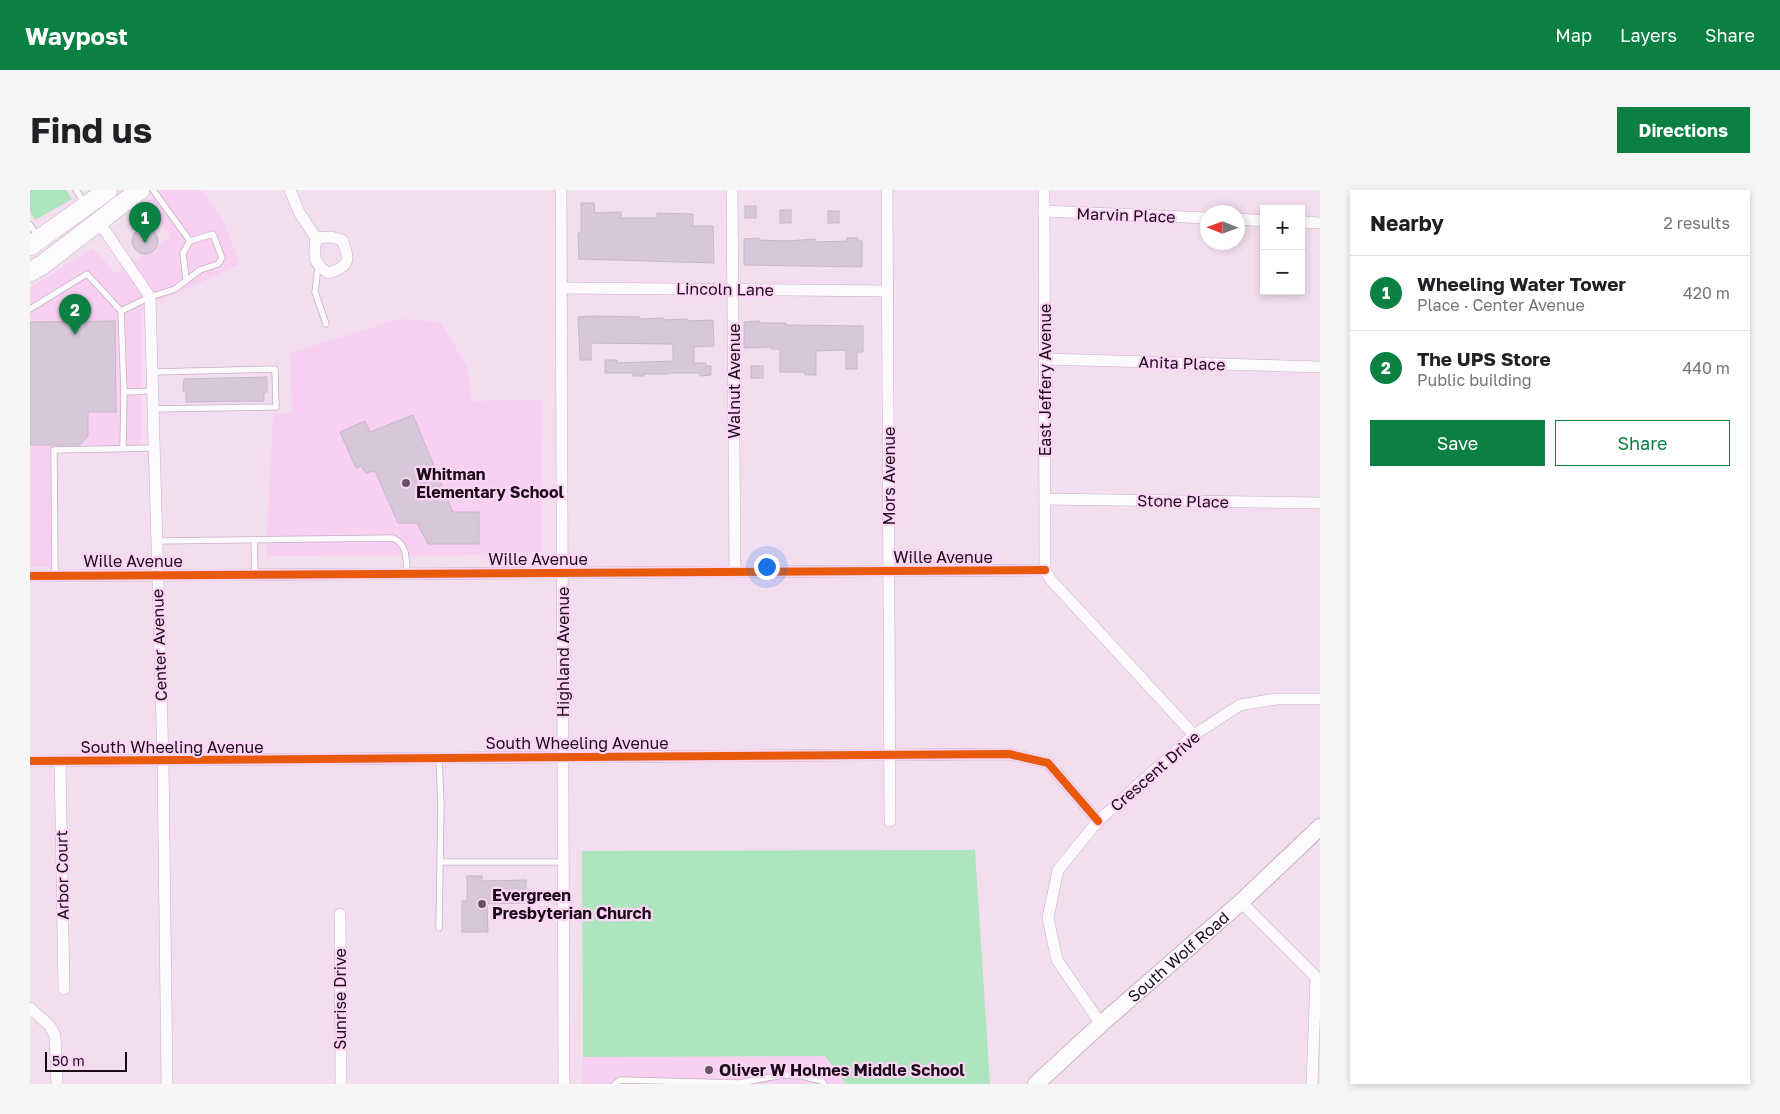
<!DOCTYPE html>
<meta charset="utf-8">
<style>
body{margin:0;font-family:"Golos Text",sans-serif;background:#f6f6f6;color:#202124}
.controls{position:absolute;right:15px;top:15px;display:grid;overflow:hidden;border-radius:0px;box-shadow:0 2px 8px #0003}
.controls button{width:45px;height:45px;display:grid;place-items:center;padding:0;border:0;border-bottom:1px solid #e0e0e0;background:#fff;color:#202124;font:25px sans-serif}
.compass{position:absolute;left:1170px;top:15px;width:45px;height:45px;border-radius:50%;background:#fff;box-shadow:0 2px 8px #0003;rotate:271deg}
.scale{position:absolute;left:15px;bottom:12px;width:82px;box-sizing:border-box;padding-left:5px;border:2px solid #1b0b19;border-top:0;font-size:14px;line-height:18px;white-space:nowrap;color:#1b0b19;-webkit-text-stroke:4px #fcd5f6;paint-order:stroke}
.you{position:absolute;left:736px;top:376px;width:18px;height:18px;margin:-12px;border:4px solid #fff;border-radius:50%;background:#1a73e8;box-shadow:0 0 0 8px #1a73e833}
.badge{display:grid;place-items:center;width:32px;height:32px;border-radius:50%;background:#0b8043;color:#fff;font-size:16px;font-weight:700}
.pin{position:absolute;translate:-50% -41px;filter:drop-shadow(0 1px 2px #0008)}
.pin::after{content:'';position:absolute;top:26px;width:18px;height:15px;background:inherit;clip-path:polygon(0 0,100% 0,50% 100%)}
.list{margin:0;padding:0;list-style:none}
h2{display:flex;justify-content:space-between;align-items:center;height:65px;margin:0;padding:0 20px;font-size:21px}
h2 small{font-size:16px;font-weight:400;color:#757577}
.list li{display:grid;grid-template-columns:32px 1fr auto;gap:15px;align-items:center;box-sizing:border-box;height:75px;padding:0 20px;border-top:1px solid #e0e0e0}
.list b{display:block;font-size:19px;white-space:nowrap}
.list p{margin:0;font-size:16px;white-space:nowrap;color:#757577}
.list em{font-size:16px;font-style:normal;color:#757577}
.actions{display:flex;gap:10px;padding:15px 20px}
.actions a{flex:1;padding:11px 0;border:1px solid #0b8043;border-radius:0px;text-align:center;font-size:18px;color:#0b8043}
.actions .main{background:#0b8043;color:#fff}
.map{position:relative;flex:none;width:1290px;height:894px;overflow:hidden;border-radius:0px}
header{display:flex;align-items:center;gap:30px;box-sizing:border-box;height:70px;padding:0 25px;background:#0b8043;color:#fff}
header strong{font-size:24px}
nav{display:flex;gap:28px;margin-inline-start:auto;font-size:18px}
.intro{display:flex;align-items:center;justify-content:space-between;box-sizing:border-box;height:120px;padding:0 30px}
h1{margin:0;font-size:35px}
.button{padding:12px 22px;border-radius:0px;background:#0b8043;color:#fff;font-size:18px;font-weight:700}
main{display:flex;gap:30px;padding:0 30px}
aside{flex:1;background:#fff;border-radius:0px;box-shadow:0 2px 8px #0003}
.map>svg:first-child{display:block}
.built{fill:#f7d0f2}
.green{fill:#ade5be}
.building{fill:#d8c7db;stroke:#c6b8c8}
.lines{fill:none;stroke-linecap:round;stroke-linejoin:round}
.service-casing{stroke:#c3b1c1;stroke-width:7}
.minor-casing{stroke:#c3b1c1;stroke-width:12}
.secondary-casing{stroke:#c3b1c1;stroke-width:18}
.primary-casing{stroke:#c3b1c1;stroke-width:20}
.service{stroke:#fdfafd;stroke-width:5.5}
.minor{stroke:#fdfafd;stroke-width:11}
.secondary{stroke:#fdfafd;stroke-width:16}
.primary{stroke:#fdfafd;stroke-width:19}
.cycleway-casing{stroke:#fcd5f6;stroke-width:11}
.cycleway{stroke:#e8590c;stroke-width:8}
.poi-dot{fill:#675564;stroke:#fcd5f6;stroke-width:2}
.labels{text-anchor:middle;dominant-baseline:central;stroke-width:4.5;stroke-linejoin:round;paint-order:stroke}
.street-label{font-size:16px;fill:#1b0b19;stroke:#fcd5f6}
.poi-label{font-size:16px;font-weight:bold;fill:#1b0b19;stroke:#fcd5f6;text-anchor:start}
</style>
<header>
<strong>Waypost</strong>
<nav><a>Map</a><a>Layers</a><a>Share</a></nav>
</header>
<div class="intro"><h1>Find us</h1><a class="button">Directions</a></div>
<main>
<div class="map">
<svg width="1290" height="894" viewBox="0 0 1290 894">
<rect width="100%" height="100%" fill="#f3def0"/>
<g class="built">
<polygon points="131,0 171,0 193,31 210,74 111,120 111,256 21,258 21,377 0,377 0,98 63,58 86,84 141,46 115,13"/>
<polygon points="369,129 410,132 437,176 442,211 512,210 511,362 463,365 236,366 243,224 262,223 260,163"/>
<polygon points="795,866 816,894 552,894 553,867"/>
</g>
<g class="green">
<polygon points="0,0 36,0 42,9 5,30 0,21"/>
<polygon points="945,660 960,894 816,894 795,866 553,867 552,661"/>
</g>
<g class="building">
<polygon points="551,13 564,13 565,23 591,22 591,28 627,28 627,23 663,24 663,36 683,36 684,73 549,69 548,43 551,43"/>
<rect x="715" y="16" width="11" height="12"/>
<rect x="750" y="20" width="11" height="13"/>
<rect x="798" y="21" width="11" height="12"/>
<circle cx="115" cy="51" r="13"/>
<polygon points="729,48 729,50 756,51 786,49 786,52 817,51 817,48 828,48 828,51 832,51 832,77 714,75 714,49"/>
<polygon points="564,126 610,127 610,129 634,128 634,130 658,129 658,131 683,130 684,156 664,157 664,173 676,173 676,176 681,176 681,185 670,186 670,183 638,183 638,184 614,184 614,186 603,186 603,183 575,183 575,170 587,170 587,173 643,171 643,154 561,153 561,170 550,170 548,127"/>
<polygon points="85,131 86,222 58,222 58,246 50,255 0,255 0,132"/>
<polygon points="730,131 730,133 756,133 756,135 833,136 833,162 827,162 827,179 816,179 816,160 786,161 786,185 775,185 775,182 750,182 750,159 741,159 741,157 714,158 714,132"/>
<rect x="721" y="176" width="12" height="12"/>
<polygon points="237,187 237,202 234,202 234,211 156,212 156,201 153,201 154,189"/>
<polygon points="383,225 423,322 449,322 449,354 398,354 387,333 368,333 345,281 336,283 331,276 326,278 310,242 335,231 340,242"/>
<polygon points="437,686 452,686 452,691 496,690 496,713 457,714 458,742 432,742 432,711 437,711"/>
</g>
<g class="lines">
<g class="service-casing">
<g id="service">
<polyline points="46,0 55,14"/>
<polyline points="123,0 160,51"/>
<polyline points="0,35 9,48"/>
<polyline points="288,76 285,102 296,134"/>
<polyline points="0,119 57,84 91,121 94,202 93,258"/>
<polyline points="91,121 120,107 145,99 170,80 188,74 192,68 183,44 160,51 153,63 156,90"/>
<polyline points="123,182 245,179 246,217 124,219"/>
<polyline points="94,202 124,201"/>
<polyline points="224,350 225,384"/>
<path d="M 127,351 L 363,348 C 378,355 376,369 377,384"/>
<polyline points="25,386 24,260 125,258"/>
<polyline points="410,672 534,672"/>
<polyline points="409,738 411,614 409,568"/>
<polyline points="585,894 590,890 709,893 753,885 772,886 792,891 794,894"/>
</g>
</g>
<g class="minor-casing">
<g id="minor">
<polyline points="260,0 269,22 286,48"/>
<polyline points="531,0 534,894"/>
<polyline points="702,0 705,382"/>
<polyline points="857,0 860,631"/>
<polyline points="1014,0 1015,380 1021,390 1164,545"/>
<polyline points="1014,21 1178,28"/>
<polyline points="1208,29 1234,31"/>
<polyline points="69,32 120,107 133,570 137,894"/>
<polyline points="1271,32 1290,33"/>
<path d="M 301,47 L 312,50 C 321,70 319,77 298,83 C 282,72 284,67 286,48 Z"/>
<polyline points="531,98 858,101"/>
<polyline points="1015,169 1290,177"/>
<polyline points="1015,309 1290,313"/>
<polyline points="0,386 1015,380"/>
<polyline points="0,571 979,564 1018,573 1068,631"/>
<polyline points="30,571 34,799"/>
<polyline points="1211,712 1286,787 1282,894"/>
<polyline points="310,724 311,894"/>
<polyline points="0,818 20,836 25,846 27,894"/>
<polyline points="1071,834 1027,770 1018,728 1028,680 1068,631 1164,545 1210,515 1246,509 1290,509"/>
</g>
</g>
<g class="secondary-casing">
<g id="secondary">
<path id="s1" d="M 1006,894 L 1071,834 L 1211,712 L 1290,637"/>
</g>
</g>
<g class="primary-casing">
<g id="primary">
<polyline points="0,56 78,0"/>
<polyline points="0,82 12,75 110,0"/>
</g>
</g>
<use href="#service" class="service"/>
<use href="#minor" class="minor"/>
<use href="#secondary" class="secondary"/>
<use href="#primary" class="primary"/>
<g class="cycleway-casing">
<g id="cycleway">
<polyline points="0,386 1015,380"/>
<polyline points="0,571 979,564 1018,573 1068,631"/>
</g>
</g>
<use href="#cycleway" class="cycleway"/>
</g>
<g class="poi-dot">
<circle cx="376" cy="293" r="5"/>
<circle cx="452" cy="714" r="5"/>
<circle cx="679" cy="880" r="5"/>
</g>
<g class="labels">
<g class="street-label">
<text transform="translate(1096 25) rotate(2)">Marvin Place</text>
<text transform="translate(695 99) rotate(1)">Lincoln Lane</text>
<text transform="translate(1152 173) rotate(2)">Anita Place</text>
<text transform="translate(1015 190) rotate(-90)">East Jeffery Avenue</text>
<text transform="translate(704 191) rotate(-90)">Walnut Avenue</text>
<text transform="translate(859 286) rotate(-90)">Mors Avenue</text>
<text transform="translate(1153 311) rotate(1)">Stone Place</text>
<text x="913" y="367">Wille Avenue</text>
<text x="508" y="369">Wille Avenue</text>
<text x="103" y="371">Wille Avenue</text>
<text transform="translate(129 455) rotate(-92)">Center Avenue</text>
<text transform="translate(533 462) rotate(-90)">Highland Avenue</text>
<text x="547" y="553">South Wheeling Avenue</text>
<text x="142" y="557">South Wheeling Avenue</text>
<text transform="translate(1125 581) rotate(-41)">Crescent Drive</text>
<text transform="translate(32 685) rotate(-91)">Arbor Court</text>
<text stroke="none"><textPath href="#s1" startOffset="191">South Wolf Road</textPath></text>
<text transform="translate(310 809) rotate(-90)">Sunrise Drive</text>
</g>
<g class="poi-label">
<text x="386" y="284">Whitman<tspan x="386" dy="18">Elementary School</tspan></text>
<text x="462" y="705">Evergreen<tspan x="462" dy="18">Presbyterian Church</tspan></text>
<text x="689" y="880">Oliver W Holmes Middle School</text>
</g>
</g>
</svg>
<div class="controls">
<button>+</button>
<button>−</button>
</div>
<svg class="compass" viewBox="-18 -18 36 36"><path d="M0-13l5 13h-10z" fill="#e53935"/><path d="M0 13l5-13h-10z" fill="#757577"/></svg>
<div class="scale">50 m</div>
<div class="you"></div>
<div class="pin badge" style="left:115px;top:53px">1</div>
<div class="pin badge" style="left:45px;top:145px">2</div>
</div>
<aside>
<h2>Nearby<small>2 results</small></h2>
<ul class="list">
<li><span class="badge">1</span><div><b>Wheeling Water Tower</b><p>Place · Center Avenue</p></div><em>420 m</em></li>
<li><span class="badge">2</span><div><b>The UPS Store</b><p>Public building</p></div><em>440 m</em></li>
</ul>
<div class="actions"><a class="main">Save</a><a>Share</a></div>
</aside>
</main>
